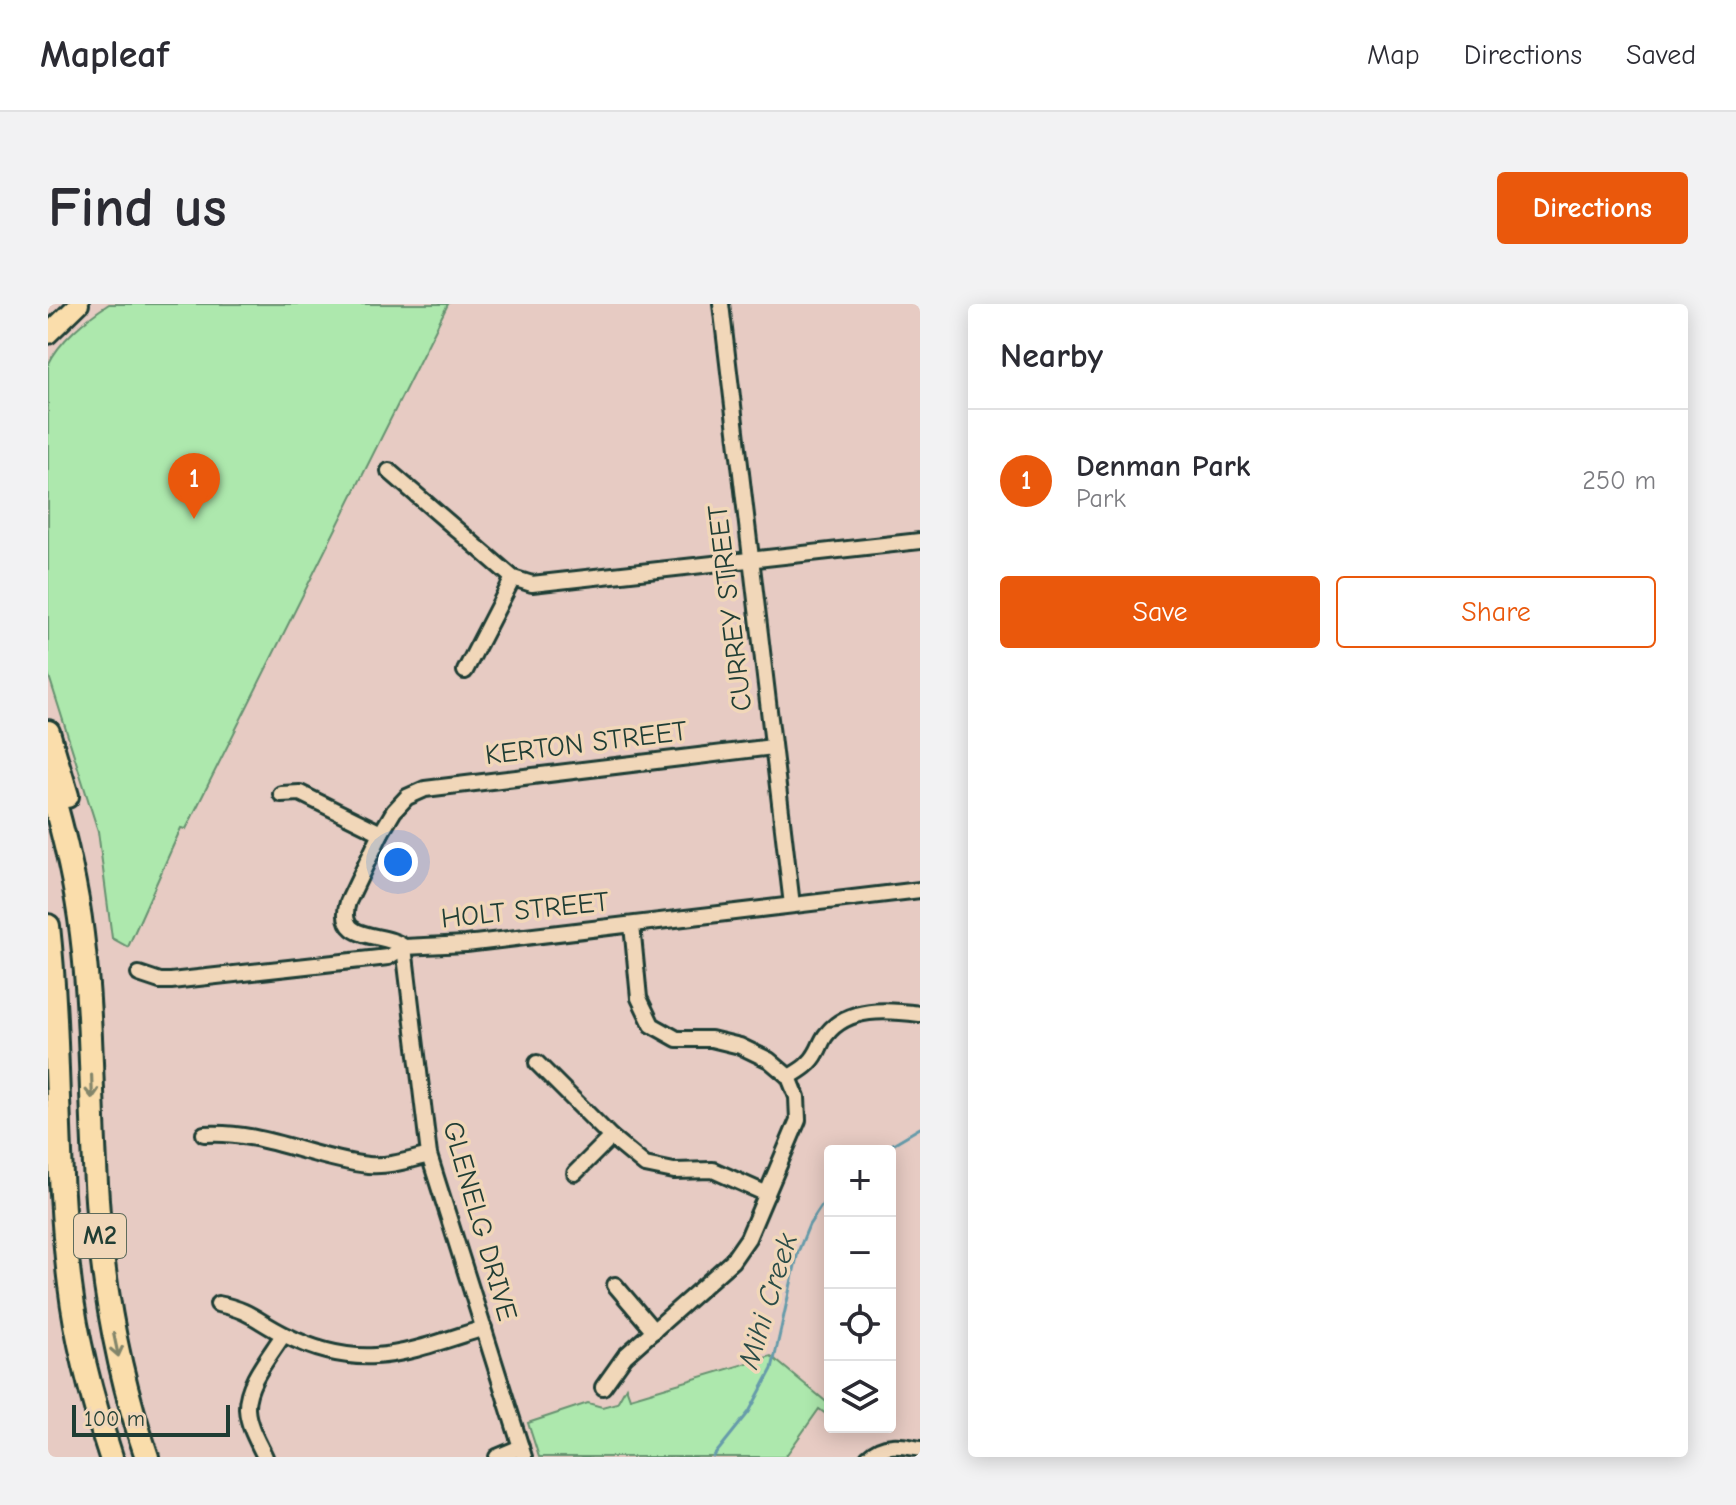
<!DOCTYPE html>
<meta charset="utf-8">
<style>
body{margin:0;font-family:"Comic Neue",sans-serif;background:#f2f2f3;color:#2b2b33}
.controls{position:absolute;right:24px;bottom:24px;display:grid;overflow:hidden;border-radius:8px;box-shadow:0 4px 20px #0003}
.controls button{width:72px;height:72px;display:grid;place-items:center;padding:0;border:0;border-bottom:2px solid #e1e1e2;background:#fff;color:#2b2b33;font:40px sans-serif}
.scale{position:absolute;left:24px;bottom:20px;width:158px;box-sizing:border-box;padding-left:8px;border:4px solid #1f3d34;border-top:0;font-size:22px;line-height:28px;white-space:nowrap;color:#1f3d34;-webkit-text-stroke:6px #f1d7b9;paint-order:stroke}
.you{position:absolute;left:350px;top:558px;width:28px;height:28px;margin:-20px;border:6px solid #fff;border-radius:50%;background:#1a73e8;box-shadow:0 0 0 12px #1a73e833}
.badge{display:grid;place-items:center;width:52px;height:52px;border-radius:50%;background:#ea580c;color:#fff;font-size:26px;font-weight:700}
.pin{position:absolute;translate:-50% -66px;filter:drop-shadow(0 2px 4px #0008)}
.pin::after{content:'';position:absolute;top:42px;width:28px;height:24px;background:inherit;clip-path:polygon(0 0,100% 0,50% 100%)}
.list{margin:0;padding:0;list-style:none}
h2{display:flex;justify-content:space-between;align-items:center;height:104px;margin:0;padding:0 32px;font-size:34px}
h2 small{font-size:26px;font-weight:400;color:#7c7c81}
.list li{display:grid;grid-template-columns:52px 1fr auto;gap:24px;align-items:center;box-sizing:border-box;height:144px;padding:0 32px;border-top:2px solid #e1e1e2}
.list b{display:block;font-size:30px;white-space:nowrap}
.list p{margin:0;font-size:26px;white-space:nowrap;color:#7c7c81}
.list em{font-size:26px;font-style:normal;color:#7c7c81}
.actions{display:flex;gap:16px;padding:24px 32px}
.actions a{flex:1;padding:18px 0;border:2px solid #ea580c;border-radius:8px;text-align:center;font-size:28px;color:#ea580c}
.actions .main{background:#ea580c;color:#fff}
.icon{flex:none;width:44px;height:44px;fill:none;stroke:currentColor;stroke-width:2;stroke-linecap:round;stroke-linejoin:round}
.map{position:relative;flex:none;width:872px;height:1153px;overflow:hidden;border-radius:8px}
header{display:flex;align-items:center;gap:48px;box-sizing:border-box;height:112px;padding:0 40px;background:#fff;border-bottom:2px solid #e1e1e2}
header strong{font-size:38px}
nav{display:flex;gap:44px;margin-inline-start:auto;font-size:28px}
.intro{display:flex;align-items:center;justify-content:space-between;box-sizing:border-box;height:192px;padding:0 48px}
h1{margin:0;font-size:56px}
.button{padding:20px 36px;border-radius:8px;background:#ea580c;color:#fff;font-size:28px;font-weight:700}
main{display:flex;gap:48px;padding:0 48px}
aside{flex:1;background:#fff;border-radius:8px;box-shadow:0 4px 20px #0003}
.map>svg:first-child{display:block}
.green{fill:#ade8ad;stroke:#669270;stroke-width:2}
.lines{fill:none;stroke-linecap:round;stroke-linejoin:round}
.stream{stroke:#669baa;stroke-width:3}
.minor-casing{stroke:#1f3d34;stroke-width:20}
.major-casing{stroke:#1f3d34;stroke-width:24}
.highway-casing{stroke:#1f3d34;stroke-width:28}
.minor{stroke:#f1d7b9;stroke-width:14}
.major{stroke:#faddab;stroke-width:18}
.highway{stroke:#faddab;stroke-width:22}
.oneway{stroke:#82856a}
.labels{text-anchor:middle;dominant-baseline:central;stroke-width:7;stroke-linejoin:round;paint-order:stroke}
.shield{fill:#f1d7b9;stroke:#5e6b5c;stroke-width:2}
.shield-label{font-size:26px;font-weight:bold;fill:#1f3d34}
.street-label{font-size:28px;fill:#1f3d34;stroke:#f1d7b9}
.water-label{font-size:30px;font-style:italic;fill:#2b4d48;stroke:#f1d7b9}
</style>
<header>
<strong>Mapleaf</strong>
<nav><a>Map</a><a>Directions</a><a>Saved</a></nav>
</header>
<div class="intro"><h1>Find us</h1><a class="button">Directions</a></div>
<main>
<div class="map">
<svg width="872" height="1153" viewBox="0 0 872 1153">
<rect width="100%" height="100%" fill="#e7cbc3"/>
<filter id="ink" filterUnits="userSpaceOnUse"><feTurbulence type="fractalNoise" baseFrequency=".0125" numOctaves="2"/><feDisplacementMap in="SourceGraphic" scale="16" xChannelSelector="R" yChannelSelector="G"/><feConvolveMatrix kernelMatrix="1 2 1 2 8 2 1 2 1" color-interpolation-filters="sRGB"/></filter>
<g filter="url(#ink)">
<g class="green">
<path d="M 61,0 L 400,0 L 138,525 L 133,524 L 80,643 L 64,634 L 50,527 L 0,369 L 0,61 C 11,37 39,14 61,0 Z"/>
<polygon points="723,1052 782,1101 782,1113 771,1105 737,1153 491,1153 480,1119 540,1099 554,1103 569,1099 578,1083 582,1094"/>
</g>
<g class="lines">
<g class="stream">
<polyline points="833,847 872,824"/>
<polyline points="665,1153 701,1108 724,1065 750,948 761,921 782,889"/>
</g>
<g class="minor-casing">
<g id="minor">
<polyline points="673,0 744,601"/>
<polyline points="341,167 465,274 484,280 872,237"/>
<polyline points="417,367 465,274"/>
<polyline points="233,490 252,489 333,529"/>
<path d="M 356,643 C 337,627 287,640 300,598 L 333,529 L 346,507 L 359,493 L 377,485 L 725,443"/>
<polyline points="356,643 381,851 476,1153"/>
<polyline points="91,670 112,677 123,677 340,653 356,643 418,640 872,586"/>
<polyline points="489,759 563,833 597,861 626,867 665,866 719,890"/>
<path d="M 741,773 C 753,766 763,760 769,748 C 772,743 774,736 778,731 C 800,702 840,706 872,710"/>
<path d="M 156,830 C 213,826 265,855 320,861 C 341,863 361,856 381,851"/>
<polyline points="527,869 563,833"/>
<polyline points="567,981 606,1027"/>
<path d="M 170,1000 C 202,1006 210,1018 237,1031 C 315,1070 359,1048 436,1024"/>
<polyline points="555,1083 577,1052 684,957 700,934 750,816 749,793 741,773 721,756 692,742 663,735 629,735 604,721 591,694 584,621"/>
<path d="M 217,1153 C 210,1138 200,1122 199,1105 C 198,1079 222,1052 235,1031"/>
<polyline points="449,1153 473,1143"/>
<path d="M 820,1153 C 835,1138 853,1141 872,1145"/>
</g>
</g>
<g class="major-casing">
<polyline id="major" points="0,30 31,0"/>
</g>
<g class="highway-casing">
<g id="highway">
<polyline points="0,428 19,492"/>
<path d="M 0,475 C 15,526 28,578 34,630 C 46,727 42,824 51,921 C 58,1000 73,1078 99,1153"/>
<path d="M 0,622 C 13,742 7,862 22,981 C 29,1039 45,1098 63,1153"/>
</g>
</g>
<use href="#minor" class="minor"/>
<use href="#major" class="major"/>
<use href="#highway" class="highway"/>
</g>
<defs><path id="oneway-shaft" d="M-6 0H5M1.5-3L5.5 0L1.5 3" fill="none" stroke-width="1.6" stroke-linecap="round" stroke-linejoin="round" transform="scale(2)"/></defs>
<g class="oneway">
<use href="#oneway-shaft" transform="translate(44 783) rotate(88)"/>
<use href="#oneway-shaft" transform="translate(68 1041) rotate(78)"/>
</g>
</g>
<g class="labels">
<rect class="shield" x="26" y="910" width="52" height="44" rx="6"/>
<g class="shield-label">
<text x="52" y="932">M2</text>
</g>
<g class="street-label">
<text transform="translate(682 304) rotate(-97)">CURREY STREET</text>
<text transform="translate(538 439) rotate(-7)">KERTON STREET</text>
<text transform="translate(477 606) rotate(-6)">HOLT STREET</text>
<text transform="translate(432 917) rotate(74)">GLENELG DRIVE</text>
</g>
<g class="water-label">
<text transform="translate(720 997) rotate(-73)">Mihi Creek</text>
</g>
</g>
</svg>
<div class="controls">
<button>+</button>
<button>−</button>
<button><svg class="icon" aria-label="locate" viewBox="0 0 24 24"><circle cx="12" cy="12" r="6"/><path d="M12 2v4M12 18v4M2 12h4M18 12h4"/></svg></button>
<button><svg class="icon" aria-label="layers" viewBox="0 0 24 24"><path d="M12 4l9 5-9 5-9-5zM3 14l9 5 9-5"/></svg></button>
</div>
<div class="scale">100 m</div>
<div class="you"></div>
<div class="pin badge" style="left:146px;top:215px">1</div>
</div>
<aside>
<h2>Nearby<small></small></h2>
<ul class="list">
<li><span class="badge">1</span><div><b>Denman Park</b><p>Park</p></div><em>250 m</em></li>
</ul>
<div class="actions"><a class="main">Save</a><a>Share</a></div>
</aside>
</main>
